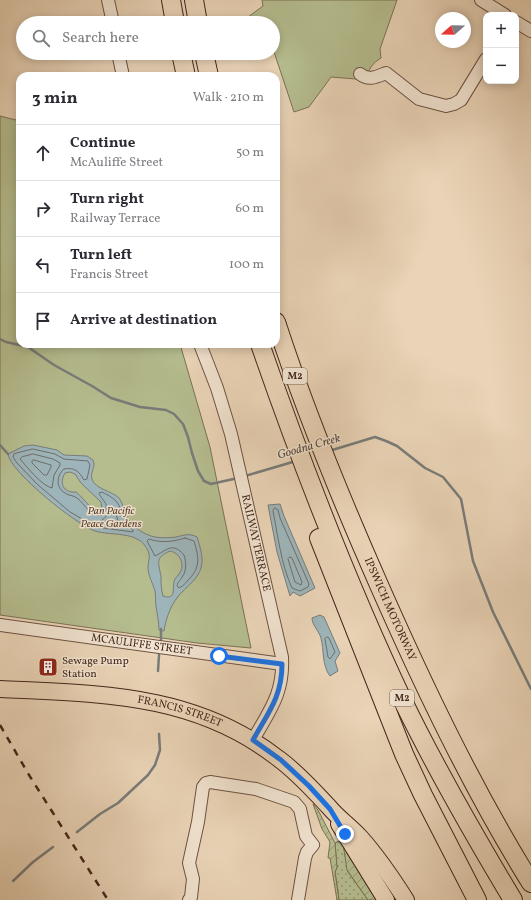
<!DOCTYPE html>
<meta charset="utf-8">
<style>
body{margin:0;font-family:Vollkorn,serif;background:#f7f7f7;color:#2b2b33}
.controls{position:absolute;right:12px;top:12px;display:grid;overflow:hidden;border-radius:8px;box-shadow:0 2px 10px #0003}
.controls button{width:36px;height:36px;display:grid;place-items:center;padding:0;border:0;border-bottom:1px solid #e1e1e2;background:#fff;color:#2b2b33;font:20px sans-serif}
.compass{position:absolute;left:435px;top:12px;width:36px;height:36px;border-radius:50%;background:#fff;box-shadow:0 2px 10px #0003;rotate:250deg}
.stop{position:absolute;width:12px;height:12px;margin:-9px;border:3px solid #1a73e8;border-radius:50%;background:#fff}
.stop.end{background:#1a73e8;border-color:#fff;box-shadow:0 1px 4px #0008}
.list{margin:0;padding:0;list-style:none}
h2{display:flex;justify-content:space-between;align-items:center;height:52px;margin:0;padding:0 16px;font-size:17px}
h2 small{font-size:13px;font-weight:400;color:#7c7c81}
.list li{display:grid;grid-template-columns:26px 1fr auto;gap:12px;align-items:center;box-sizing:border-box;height:56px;padding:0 16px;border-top:1px solid #e1e1e2}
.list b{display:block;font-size:15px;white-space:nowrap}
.list p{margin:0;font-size:13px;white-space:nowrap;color:#7c7c81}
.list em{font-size:13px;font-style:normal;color:#7c7c81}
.icon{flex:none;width:22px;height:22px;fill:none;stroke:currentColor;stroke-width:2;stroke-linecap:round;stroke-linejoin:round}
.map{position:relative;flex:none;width:531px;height:900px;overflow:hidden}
.search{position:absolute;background:#fff;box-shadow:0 2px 10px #0003;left:16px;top:16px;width:264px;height:44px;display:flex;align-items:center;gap:10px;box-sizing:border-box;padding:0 14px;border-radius:22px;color:#7c7c81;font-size:15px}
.panel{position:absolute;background:#fff;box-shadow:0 2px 10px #0003;left:16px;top:72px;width:264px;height:276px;border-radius:12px}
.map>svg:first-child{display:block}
.grass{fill:url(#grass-dots);stroke:#7c7255}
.park{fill:#b5bd8f;stroke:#7c7255}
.garden{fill:url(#garden-furrows);stroke:#7c7255}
.water{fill:#9db5ba;stroke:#797c7a;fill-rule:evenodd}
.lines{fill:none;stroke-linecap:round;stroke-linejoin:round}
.shore{stroke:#706e6a;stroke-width:1}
.stream{stroke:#797c7a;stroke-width:2.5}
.minor-casing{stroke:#6d5242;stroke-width:14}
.major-casing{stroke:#43261b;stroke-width:18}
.highway-casing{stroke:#43261b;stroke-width:20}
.minor{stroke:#f1e3d0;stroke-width:12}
.major{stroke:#ead4b7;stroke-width:16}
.highway{stroke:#ead4b7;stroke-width:18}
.rail{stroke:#43261b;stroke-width:2.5;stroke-dasharray:7 7;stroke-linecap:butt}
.route{stroke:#1a73e8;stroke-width:5}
.labels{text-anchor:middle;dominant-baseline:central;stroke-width:3;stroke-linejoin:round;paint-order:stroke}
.shield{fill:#f1e3d0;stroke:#775f51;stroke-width:1}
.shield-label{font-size:10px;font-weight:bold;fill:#43261b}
.park-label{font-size:11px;font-style:italic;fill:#5a4432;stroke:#f1e3d0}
.street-label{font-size:11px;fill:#43261b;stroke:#f1e3d0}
.poi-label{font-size:11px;fill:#43261b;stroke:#f1e3d0;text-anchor:start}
.water-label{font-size:12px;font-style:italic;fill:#5a4a43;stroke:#f1e3d0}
</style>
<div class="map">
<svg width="531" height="900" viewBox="0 0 531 900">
<defs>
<pattern id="grass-dots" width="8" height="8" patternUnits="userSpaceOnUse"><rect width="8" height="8" fill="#b5bd8f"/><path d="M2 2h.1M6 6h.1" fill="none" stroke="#959974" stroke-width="1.8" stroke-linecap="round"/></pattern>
<pattern id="garden-furrows" width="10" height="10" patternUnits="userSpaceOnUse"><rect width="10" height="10" fill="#b5bd8f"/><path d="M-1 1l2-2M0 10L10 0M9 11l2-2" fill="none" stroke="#959974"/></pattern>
</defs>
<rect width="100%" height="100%" fill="#ead4b7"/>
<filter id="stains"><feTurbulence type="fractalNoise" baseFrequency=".005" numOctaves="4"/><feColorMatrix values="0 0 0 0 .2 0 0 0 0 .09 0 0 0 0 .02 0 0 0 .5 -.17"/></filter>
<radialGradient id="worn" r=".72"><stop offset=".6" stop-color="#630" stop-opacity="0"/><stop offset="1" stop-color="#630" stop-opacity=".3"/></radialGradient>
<polygon class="grass" points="341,840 343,843 348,872 368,900 336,900 339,899 335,872 337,868 335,843"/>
<g class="park">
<path d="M 262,0 L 397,0 L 380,49 L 381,58 C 373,63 367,69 368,80 L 331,77 L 309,107 L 294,112 L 273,49 L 273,23 L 240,23 L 263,6 Z"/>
<polygon points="0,116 20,121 20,344 180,344 210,447 251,648 197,643 0,615"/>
</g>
<g class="garden">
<polygon points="313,804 318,810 335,843 337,867 335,872 339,900 337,900 330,858 328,858 330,842 322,829"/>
<polygon points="343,843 348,855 376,900 368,900 347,870"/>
</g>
<g class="water">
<path d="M 33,445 L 57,450 L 64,455 L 87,456 L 93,460 L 94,464 C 94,469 90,474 92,479 C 95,489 112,491 119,498 C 123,503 124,510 126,515 C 131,526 144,535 155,537 C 161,538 170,538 176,537 C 185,535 189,533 197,537 C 200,547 204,558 201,568 C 198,578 189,585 182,592 C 172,602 166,617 164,631 L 159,630 C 159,622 157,614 156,606 C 155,601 156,596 155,591 C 153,584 148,575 148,568 C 148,559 152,557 146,547 C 136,531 111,536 95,531 C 77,525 10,472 8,454 L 24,446 ZM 70,472 L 75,474 L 81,483 L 101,502 L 102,509 L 99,511 C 90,510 83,497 76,492 C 63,493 59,483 65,473 ZM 170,551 C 180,553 186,565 179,574 C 178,576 176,577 175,579 C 171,586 178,601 163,596 C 161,589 161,583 161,577 C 159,563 154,558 170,551 Z"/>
<polygon points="280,504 284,516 315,588 300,596 293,592 290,596 277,552 268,505"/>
<path d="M 320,615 L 324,617 L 340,653 L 335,661 L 338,671 L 330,676 C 322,666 324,650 321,638 C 319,631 312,625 312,618 Z"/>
</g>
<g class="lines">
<g class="shore">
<path d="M 33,449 L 55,454 L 64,459 L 88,461 L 90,465 L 87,479 L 84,480 C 79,471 74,467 64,469 C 56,476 56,488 65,493 C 69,496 73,495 77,498 C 85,504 90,517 102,515 C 112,505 102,501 99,493 L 102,492 C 106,494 112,497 116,501 C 123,509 121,520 133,530 L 133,532 L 96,527 L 70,512 L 37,484 L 17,463 L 13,457 L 14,454 Z"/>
<path d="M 33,454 L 53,459 L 60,463 L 60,465 L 54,475 L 52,488 C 42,486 27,467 20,459 L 22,457 Z"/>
<polygon points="34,460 51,465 51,467 47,475 44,475 32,463 32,461"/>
<path d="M 113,508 L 115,511 L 119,524 L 111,525 L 102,523 L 102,520 C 108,516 109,510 113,508 Z"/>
<path d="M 275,508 L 278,510 L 280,518 L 309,584 L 308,587 L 300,591 L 292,588 C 281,564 278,536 273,511 Z"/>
<path d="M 185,538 L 194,541 C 198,555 201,565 191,577 C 187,581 184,586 179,588 L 177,586 C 178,581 180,581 182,577 C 187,571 186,561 184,555 C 172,541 166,551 155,556 L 147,541 L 149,539 C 160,543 173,542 185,538 Z"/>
<polygon points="290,557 292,558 302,582 301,585 295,582 288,559"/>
<polygon points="327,637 329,638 335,652 330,659 328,657 325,639"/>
</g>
<g class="stream">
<polyline points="0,339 6,342 28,347 54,365 92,386 111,398 140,407 166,410 174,414 183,424 188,437 192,453 198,471 204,481 211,484 238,478"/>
<polyline points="0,445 8,454"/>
<polyline points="329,451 375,437 386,441 397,446 425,468 443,477 461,499 473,561 493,612 531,689"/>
<polyline points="245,476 296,461"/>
<polyline points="161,640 161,629"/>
<polyline points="158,671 159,655"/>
<polyline points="77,832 100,814 118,803 148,775 155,765 160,750 159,734"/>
<polyline points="13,881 33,862 53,847"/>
</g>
<g class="minor-casing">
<g id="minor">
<polyline points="108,0 113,23"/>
<polyline points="481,0 505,15"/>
<polyline points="516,22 531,31"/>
<polyline points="118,53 123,76"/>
<path d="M 360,74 C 369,81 376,77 386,73 L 419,99 L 446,106 L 454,104 L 461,100 L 486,59"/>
<path id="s1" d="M 200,344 L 217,388 L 231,434 L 282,657 C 284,693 270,710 253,740"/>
<path id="s2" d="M 0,625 L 282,664"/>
<polyline points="189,900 191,897 193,879 189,863 198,822 203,787 206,783 210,782 256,789 294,802 300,809 306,836 313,845 307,852 305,858 298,900"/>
</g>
</g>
<g class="major-casing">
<g id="major">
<path id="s3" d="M 0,689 C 101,694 195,693 279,759 C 298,773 313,790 329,807 C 338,818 350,826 360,837 C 377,856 392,878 406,900"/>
<polyline points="339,824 386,900"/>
</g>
</g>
<g class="highway-casing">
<g id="highway">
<polyline points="171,0 175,23"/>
<polyline points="194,0 198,23"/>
<polyline points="181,53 186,76"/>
<polyline points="204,53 209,76"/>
<path id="s4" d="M 276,322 C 305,411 341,499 379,585 C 424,687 472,788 531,883"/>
<path d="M 260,344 C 302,465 348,585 403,701 C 436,769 474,835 513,900"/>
<polyline points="319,538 404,754 423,795 477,900"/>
</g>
</g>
<use href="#minor" class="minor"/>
<use href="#major" class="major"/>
<use href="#highway" class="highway"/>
<polyline class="rail" points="0,725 29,775 108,900"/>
</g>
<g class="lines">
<path class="route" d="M 219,656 L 282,664 C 282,697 268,713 253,740 L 281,760 L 309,786 L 330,809 L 345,834"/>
</g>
<defs>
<g id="building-square" transform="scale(1)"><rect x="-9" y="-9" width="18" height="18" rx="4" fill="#8f2418" stroke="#f1e3d0"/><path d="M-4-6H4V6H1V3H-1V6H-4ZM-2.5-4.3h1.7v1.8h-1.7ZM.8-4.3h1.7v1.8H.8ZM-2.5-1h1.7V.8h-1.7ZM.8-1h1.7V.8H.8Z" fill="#fff"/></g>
</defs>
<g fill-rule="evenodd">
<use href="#building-square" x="48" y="667"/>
</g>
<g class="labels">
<g class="shield">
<rect x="283" y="368" width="24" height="16" rx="3"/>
<rect x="390" y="690" width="24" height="16" rx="3"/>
</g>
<g class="shield-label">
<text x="295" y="376">M2</text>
<text x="402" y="698">M2</text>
</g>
<g class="park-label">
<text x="111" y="511">Pan Pacific<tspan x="111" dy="13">Peace Gardens</tspan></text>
</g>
<g class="street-label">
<text stroke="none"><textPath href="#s1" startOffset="207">RAILWAY TERRACE</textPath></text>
<text stroke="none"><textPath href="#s4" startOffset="309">IPSWICH MOTORWAY</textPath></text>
<text stroke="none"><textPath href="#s2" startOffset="143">MCAULIFFE STREET</textPath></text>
<text stroke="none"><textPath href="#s3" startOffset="182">FRANCIS STREET</textPath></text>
</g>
<g class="poi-label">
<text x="62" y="661">Sewage Pump<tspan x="62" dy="13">Station</tspan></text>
</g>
<g class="water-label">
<text transform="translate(309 447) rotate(-16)">Goodna Creek</text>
</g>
</g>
<rect width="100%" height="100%" filter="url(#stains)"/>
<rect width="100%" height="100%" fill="url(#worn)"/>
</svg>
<div class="controls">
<button>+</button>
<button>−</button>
</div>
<svg class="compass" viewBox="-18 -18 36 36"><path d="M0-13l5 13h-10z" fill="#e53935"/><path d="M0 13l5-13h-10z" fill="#7c7c81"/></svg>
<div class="stop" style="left:219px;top:656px"></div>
<div class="stop end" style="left:345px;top:834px"></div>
<div class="search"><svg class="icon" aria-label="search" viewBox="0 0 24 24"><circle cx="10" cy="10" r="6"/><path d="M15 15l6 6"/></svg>Search here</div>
<section class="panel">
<h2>3 min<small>Walk · 210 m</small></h2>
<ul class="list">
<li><svg class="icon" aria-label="ahead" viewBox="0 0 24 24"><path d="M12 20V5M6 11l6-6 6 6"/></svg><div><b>Continue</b><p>McAuliffe Street</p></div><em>50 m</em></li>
<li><svg class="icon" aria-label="right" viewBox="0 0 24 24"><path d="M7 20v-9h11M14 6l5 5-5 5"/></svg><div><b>Turn right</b><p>Railway Terrace</p></div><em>60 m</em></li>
<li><svg class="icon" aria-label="left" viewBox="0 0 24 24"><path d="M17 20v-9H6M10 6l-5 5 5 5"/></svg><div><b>Turn left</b><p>Francis Street</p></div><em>100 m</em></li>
<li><svg class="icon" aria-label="arrive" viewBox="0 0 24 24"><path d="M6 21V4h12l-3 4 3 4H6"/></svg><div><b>Arrive at destination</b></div></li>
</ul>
</section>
</div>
